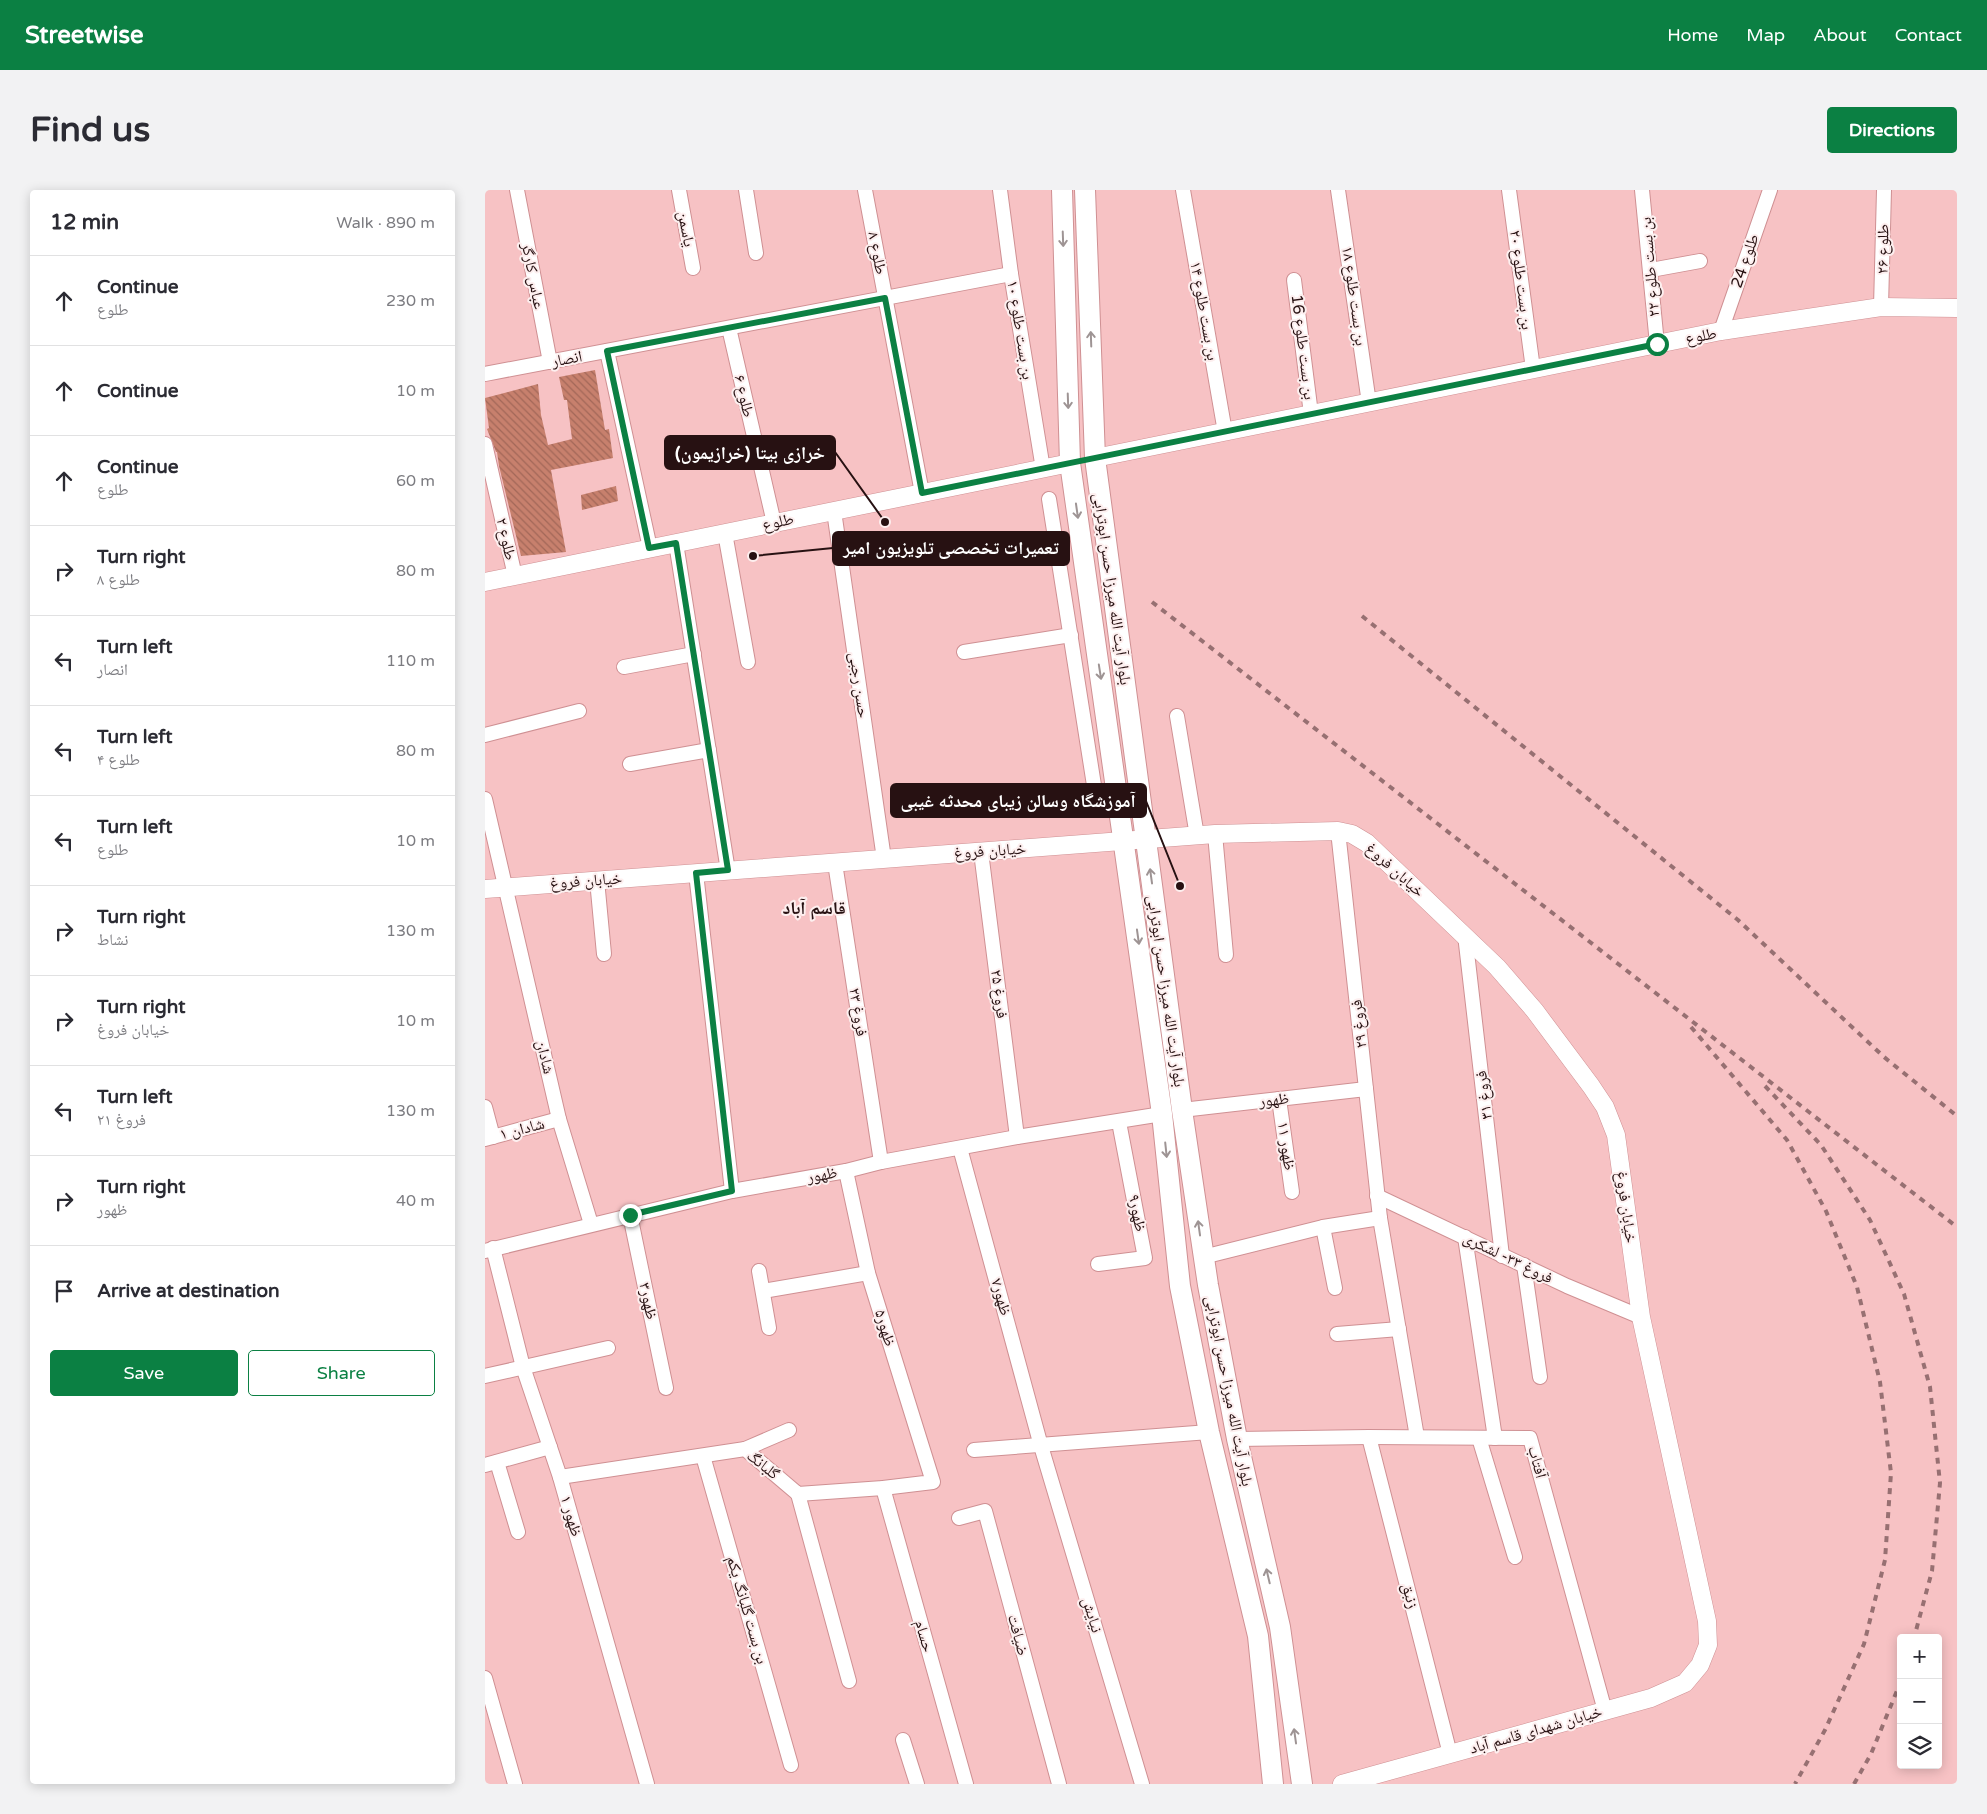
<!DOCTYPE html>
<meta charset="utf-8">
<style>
body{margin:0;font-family:"Varela Round","Noto Naskh Arabic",sans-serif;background:#f2f2f3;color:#2b2b33}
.controls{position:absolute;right:15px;bottom:15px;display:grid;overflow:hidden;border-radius:5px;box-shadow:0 2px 12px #0003}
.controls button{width:45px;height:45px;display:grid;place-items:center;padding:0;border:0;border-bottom:1px solid #e1e1e2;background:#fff;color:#2b2b33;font:25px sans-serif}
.stop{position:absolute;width:15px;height:15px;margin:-11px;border:4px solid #0b8043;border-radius:50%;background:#fff}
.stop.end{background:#0b8043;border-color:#fff;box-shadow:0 1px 5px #0008}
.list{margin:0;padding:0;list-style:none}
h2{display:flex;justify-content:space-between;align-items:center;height:65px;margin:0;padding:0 20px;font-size:21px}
h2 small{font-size:16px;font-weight:400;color:#7c7c81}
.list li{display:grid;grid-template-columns:32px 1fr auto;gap:15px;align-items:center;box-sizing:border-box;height:90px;padding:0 20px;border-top:1px solid #e1e1e2}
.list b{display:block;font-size:19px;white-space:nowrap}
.list p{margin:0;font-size:16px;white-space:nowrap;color:#7c7c81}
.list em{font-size:16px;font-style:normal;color:#7c7c81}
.actions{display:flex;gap:10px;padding:15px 20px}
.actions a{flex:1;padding:11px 0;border:1px solid #0b8043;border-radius:5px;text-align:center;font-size:18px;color:#0b8043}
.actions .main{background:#0b8043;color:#fff}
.icon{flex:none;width:28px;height:28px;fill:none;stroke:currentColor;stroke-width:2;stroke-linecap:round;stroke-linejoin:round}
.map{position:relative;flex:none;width:1472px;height:1594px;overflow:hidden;border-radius:5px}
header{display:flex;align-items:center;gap:30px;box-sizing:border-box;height:70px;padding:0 25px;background:#0b8043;color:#fff}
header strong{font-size:24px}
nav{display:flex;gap:28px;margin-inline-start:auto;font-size:18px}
.intro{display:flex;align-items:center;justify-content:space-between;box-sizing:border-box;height:120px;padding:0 30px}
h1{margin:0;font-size:35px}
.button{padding:12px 22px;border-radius:5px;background:#0b8043;color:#fff;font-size:18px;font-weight:700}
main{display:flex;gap:30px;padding:0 30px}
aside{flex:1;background:#fff;border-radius:5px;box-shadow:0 2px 12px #0003}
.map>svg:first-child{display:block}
.building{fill:url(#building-back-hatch)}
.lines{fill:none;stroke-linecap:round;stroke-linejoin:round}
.minor-casing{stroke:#cf9093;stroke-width:16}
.tertiary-casing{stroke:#cf9093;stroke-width:19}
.secondary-casing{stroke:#cf9093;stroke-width:22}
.minor{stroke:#fff;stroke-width:14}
.tertiary{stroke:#fff;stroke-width:18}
.secondary{stroke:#fff;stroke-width:20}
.rail{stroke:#977072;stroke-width:4;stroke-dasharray:6 6;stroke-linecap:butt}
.oneway{stroke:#9e9494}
.route{stroke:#0b8043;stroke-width:6}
.labels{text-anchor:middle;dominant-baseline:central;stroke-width:4;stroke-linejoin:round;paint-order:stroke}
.street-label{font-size:16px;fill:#271112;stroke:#fdefef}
.neighbourhood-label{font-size:18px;font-weight:bold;fill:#271112;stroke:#fdefef}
.leader{fill:none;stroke:#271112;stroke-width:2}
.callout-dot{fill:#271112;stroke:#fdefef;stroke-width:2}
.callout{fill:#271112;stroke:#271112;stroke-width:2}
.callout-label{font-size:18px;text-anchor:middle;font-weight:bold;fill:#fff}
</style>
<header>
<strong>Streetwise</strong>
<nav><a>Home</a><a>Map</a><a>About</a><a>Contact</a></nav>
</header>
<div class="intro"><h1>Find us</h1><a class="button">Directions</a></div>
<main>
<aside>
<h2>12 min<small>Walk · 890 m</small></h2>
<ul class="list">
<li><svg class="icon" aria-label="ahead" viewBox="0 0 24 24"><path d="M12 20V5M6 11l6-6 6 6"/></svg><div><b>Continue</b><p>طلوع</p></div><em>230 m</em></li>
<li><svg class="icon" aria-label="ahead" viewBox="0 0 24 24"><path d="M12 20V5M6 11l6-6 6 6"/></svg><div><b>Continue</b></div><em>10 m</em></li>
<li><svg class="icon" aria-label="ahead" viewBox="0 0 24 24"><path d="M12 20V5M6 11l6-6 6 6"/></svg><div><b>Continue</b><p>طلوع</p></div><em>60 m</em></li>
<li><svg class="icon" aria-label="right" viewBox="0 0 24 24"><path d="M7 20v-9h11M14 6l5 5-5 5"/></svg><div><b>Turn right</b><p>طلوع ۸</p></div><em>80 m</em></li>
<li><svg class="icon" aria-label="left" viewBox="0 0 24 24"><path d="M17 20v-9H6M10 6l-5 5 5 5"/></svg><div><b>Turn left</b><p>انصار</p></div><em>110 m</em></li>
<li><svg class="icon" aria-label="left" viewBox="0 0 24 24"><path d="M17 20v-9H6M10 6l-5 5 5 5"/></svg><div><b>Turn left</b><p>طلوع ۴</p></div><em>80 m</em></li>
<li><svg class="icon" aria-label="left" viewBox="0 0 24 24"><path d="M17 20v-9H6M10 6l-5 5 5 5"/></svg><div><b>Turn left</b><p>طلوع</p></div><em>10 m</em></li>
<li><svg class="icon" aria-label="right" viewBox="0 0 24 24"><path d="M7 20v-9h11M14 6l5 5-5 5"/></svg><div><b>Turn right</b><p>نشاط</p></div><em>130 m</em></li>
<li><svg class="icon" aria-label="right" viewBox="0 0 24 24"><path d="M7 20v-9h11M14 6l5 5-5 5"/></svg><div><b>Turn right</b><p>خیابان فروغ</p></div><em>10 m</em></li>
<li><svg class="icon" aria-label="left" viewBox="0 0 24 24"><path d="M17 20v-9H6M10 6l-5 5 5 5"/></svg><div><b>Turn left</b><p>فروغ ۲۱</p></div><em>130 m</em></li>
<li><svg class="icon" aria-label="right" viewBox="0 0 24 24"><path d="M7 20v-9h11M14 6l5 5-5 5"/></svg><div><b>Turn right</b><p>ظهور</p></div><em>40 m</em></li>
<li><svg class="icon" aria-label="arrive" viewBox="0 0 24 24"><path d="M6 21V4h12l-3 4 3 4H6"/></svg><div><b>Arrive at destination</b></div></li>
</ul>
<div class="actions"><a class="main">Save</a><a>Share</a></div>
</aside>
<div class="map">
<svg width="1472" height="1594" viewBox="0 0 1472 1594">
<defs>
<pattern id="building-back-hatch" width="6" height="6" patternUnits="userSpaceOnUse" patternTransform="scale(1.25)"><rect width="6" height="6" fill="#c7806d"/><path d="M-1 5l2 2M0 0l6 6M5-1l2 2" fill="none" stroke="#a26758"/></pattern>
</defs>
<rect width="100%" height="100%" fill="#f7c2c4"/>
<g class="building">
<polygon points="110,180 120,240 124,239 128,268 66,280 81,362 36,366 14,276 12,262 11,262 2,239 4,238 0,208 53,194 56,225 63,255 87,249 82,210 79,210 74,187"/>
<polygon points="131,296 133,311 97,320 96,305"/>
</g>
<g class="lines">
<g class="minor-casing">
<g id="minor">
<polyline points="32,0 65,172"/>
<polyline points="194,0 208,78"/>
<polyline points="261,0 271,63"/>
<polyline points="380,0 437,303"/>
<polyline points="515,0 526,84 558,279"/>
<polyline points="698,0 740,242"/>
<polyline points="853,0 884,213"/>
<polyline points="1024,0 1048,179"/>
<polyline points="1157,0 1172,154"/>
<polyline points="1166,80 1215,71"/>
<polyline points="809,90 826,224"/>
<polyline points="1396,117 1399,0"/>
<polyline points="244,138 289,333"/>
<polyline points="1236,141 1285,0"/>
<polyline points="122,161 165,358"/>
<polyline points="0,184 526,84"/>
<polyline points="0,254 30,386"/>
<polyline points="564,309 611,608"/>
<polyline points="349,321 399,669"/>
<polyline points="240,343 263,472"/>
<polyline points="191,353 243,681"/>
<polyline points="479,462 586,445"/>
<polyline points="139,477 209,464"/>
<polyline points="692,526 712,646"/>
<polyline points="0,545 94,521"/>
<polyline points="145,574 224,560"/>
<polyline points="0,609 74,929 106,1034"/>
<polyline points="853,641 895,1028 932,1247"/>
<polyline points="730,644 741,765"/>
<polyline points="496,662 532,947"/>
<polyline points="350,673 396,972"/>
<polyline points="211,683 247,1001"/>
<polyline points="112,690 119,764"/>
<polyline points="980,745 1017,1066"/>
<polyline points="794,909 807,1002"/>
<polyline points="0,917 8,947"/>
<polyline points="697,920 881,899"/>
<polyline points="0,949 74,929"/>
<polyline points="475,958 556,1256 657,1594"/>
<polyline points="892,1006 1082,1096 1156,1127"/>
<polyline points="145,1025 181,1198"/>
<polyline points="838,1037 850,1098"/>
<polyline points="980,1047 1010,1248"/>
<polyline points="8,1058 38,1177 75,1287 162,1594"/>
<polyline points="0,1061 247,1001 361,981 396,972 532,947 677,924"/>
<polyline points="718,1067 838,1037 895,1028"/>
<polyline points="613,1074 660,1068 634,932"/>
<polyline points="1039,1075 1055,1187"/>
<polyline points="274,1081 284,1138"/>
<polyline points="278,1101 383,1083"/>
<polyline points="852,1144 914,1139"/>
<polyline points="0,1186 123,1158"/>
<polyline points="884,1247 965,1564"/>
<polyline points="994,1248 1030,1367"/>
<polyline points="752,1249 884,1247 1045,1248 1120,1521"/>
<polyline points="260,1259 304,1240"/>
<polyline points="489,1260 724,1242"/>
<polyline points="218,1266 306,1575"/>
<polyline points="12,1272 33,1342"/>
<polyline points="0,1275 65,1257"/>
<polyline points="75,1287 260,1259 313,1304 398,1298 448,1292 383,1083 361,981"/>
<polyline points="398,1298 481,1594"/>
<polyline points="313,1304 364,1491"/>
<polyline points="474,1328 500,1321 574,1594"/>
<polyline points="0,1488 30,1594"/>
<polyline points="418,1550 432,1594"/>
</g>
</g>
<g class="tertiary-casing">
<g id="tertiary">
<polyline points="610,268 1236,141 1396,117 1472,118"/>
<polyline points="0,392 585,273"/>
<polyline points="0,699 730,644 853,641 867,644 882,653 1012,777 1050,821 1106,896 1120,917 1131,945 1156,1127 1222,1431 1223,1455 1215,1475 1200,1493 1166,1508 857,1594"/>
</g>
</g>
<g class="secondary-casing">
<g id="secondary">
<polyline points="577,0 585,273 677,924 695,1096 724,1242 773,1446 788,1594"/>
<polyline points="600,0 610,268 697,920 723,1095 752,1249 795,1437 817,1594"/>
</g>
</g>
<use href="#minor" class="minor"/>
<use href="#tertiary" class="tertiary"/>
<use href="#secondary" class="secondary"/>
<g class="rail">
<polyline points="667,412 1472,1037"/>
<polyline points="877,426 1253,730 1399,867 1472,926"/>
<polyline points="1206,837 1302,950 1341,1021 1372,1097 1395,1192 1406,1283 1400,1370 1379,1454 1340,1540 1310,1594"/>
<polyline points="1280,896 1336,955 1385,1030 1419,1104 1445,1197 1455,1293 1447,1381 1429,1448"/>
<polyline points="1369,1594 1386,1564 1416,1491"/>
</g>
</g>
<defs><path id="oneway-shaft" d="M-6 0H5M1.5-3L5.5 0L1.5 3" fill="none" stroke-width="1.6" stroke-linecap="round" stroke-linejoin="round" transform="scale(1.25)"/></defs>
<g class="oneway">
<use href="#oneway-shaft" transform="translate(578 49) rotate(88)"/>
<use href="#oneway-shaft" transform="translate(606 149) rotate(-92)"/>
<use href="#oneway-shaft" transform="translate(583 211) rotate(88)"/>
<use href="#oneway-shaft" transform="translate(592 321) rotate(82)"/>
<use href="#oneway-shaft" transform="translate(615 482) rotate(81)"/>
<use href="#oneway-shaft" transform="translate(666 686) rotate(-98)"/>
<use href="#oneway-shaft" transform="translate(653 747) rotate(82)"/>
<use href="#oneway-shaft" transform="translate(681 960) rotate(84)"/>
<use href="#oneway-shaft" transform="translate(714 1038) rotate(-98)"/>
<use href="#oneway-shaft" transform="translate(783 1386) rotate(-103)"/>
<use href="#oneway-shaft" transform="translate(810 1546) rotate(-98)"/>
</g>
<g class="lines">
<polyline class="route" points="145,1025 247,1001 211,683 243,680 191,353 164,358 122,161 400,108 437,303 1172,154"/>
</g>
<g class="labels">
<g class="street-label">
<text transform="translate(201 39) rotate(79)">یاسمن</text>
<text transform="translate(1398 59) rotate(-89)">طلوع ۲۶</text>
<text transform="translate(392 63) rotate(79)">طلوع ۸</text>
<text transform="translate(1260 71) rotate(-71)">طلوع 24</text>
<text transform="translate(1165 77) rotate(-95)">بن بست طلوع ۲۲</text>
<text transform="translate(48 86) rotate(79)">عباس کارگر</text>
<text transform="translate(1036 90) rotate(83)">بن بست طلوع ۲۰</text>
<text transform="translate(869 106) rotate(82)">بن بست طلوع ۱۸</text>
<text transform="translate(719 121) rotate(80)">بن بست طلوع ۱۴</text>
<text transform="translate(535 140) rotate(81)">بن بست طلوع ۱۰</text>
<text transform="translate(1216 146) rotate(-11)">طلوع</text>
<text transform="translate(818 157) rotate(83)">بن بست طلوع 16</text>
<text transform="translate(82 169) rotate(-11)">انصار</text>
<text transform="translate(259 206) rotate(77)">طلوع ۶</text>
<text transform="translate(293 332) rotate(-12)">طلوع</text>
<text transform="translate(21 349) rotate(77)">طلوع ۲</text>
<text transform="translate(627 399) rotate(82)">بلوار آیت الله میرزا حسن ابوترابی</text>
<text transform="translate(374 495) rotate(82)">حسن رجبی</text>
<text transform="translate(505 661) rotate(-4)">خیابان فروغ</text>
<text transform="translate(910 680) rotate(42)">خیابان فروغ</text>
<text transform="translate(101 691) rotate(-4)">خیابان فروغ</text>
<text transform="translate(681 801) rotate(82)">بلوار آیت الله میرزا حسن ابوترابی</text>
<text transform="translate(514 804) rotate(83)">فروغ ۲۵</text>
<text transform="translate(373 822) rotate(81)">فروغ ۲۳</text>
<text transform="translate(874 834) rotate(-96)">فروغ ۲۹</text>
<text transform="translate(60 867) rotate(77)">شادان</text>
<text transform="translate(999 905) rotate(-97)">فروغ ۳۱</text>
<text transform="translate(789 910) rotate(-6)">ظهور</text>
<text transform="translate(37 939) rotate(-15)">شادان ۱</text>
<text transform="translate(801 956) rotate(82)">ظهور ۱۱</text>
<text transform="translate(337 985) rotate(-10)">ظهور</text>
<text transform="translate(1141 1017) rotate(82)">خیابان فروغ</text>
<text transform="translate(652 1023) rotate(79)">ظهور۹</text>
<text transform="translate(1023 1068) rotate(26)">فروغ ۳۳- لشکری</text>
<text transform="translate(516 1107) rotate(75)">ظهور۷</text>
<text transform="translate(163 1111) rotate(78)">ظهور۳</text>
<text transform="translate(400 1138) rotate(73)">ظهور۵</text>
<text transform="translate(744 1201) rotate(79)">بلوار آیت الله میرزا حسن ابوترابی</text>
<text transform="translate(1052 1272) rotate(75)">آفتاب</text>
<text transform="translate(278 1275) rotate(39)">گلبانگ</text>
<text transform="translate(86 1326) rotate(74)">ظهور ۱</text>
<text transform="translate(925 1406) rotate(76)">زنبق</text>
<text transform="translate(262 1420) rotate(74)">بن بست گلبانگ یکم</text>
<text transform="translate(607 1425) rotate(73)">نيايش</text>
<text transform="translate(533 1445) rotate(75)">ضیافت</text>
<text transform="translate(439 1446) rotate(74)">حسام</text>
<text transform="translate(1051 1540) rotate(-16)">خیابان شهدای قاسم آباد</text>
</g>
<g class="neighbourhood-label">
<text x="329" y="718">قاسم آباد</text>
</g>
</g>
<path class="leader" d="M400 332L350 262M268 366L348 358M695 696L661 611"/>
<g class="callout-dot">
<circle cx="400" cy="332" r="5"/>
<circle cx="268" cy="366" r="5"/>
<circle cx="695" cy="696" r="5"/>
</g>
<g class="callout">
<rect x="180" y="246" width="170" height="33" rx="5"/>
<rect x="348" y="342" width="236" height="33" rx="5"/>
<rect x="406" y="594" width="255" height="33" rx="5"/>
</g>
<g class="callout-label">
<text x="265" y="269">خرازی بیتا (خرازیمون)</text>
<text x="466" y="364">تعمیرات تخصصی تلویزیون امیر</text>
<text x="533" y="617">آموزشگاه وسالن زیبای محدثه غیبی</text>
</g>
</svg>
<div class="controls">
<button>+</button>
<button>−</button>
<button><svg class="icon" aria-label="layers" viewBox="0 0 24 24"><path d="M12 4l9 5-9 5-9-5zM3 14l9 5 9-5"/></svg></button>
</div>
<div class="stop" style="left:1172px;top:154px"></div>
<div class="stop end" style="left:145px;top:1025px"></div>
</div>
</main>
